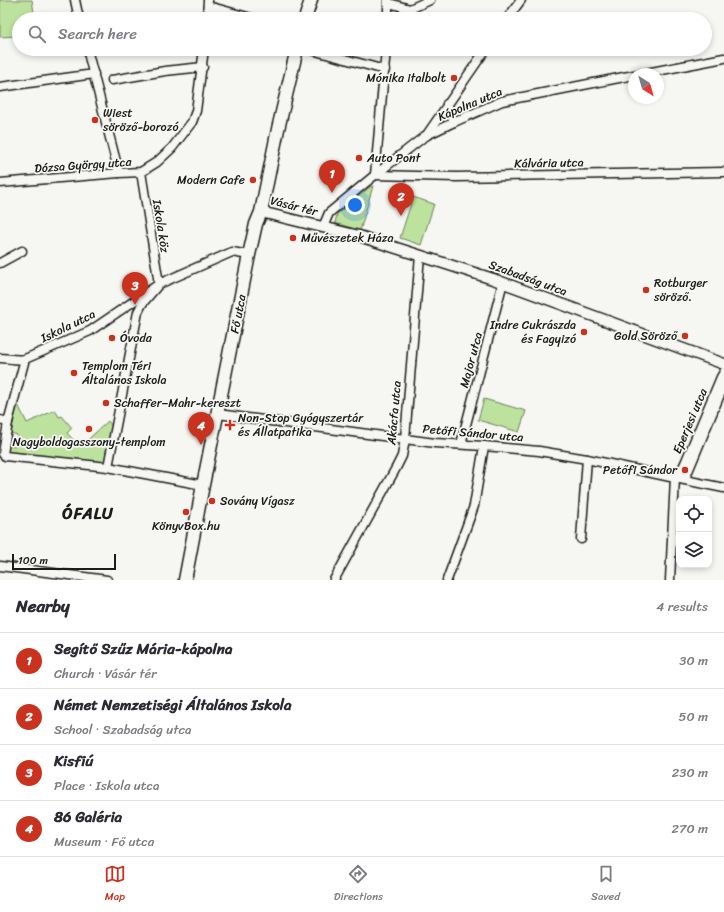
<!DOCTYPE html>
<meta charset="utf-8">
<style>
body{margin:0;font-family:Sriracha,sans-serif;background:#f2f2f3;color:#2b2b33}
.controls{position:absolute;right:12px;bottom:12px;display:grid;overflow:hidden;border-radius:8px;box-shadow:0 2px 6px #0003}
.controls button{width:36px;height:36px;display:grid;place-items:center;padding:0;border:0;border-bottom:1px solid #e1e1e2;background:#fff;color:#2b2b33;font:20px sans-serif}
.compass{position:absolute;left:628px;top:68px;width:36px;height:36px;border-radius:50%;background:#fff;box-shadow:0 2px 6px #0003;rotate:143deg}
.scale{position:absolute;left:12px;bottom:10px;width:104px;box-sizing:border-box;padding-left:4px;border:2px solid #1c1c1c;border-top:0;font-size:11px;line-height:14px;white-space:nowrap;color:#1c1c1c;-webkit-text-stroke:3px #f6f6f2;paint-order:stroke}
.you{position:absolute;left:355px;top:205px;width:14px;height:14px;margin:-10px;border:3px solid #fff;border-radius:50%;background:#1a73e8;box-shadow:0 0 0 6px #1a73e833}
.badge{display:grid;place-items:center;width:26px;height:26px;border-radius:50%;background:#c8321e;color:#fff;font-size:13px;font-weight:700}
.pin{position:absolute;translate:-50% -33px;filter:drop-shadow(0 1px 2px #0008)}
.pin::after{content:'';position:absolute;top:21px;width:14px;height:12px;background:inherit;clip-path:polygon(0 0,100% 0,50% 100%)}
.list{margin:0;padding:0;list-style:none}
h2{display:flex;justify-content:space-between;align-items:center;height:52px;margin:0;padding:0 16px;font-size:17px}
h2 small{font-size:13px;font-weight:400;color:#7c7c81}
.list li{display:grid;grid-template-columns:26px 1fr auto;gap:12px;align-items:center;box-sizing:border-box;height:56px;padding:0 16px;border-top:1px solid #e1e1e2}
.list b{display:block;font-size:15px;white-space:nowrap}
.list p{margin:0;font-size:13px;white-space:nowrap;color:#7c7c81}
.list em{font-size:13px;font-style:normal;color:#7c7c81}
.icon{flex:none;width:22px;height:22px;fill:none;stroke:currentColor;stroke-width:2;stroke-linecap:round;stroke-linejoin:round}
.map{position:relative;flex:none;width:724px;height:580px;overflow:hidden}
.search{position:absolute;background:#fff;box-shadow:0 2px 6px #0003;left:12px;right:12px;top:12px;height:44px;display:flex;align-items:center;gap:10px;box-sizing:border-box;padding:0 14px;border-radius:22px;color:#7c7c81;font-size:15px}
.sheet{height:276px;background:#fff}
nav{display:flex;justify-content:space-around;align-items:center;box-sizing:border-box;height:56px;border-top:1px solid #e1e1e2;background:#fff;font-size:11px;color:#7c7c81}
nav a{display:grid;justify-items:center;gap:2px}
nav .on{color:#c8321e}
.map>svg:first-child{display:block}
.green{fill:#bce29d;stroke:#6c7f5c}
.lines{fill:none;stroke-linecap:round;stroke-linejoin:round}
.minor-casing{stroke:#1c1c1c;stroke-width:11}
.tertiary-casing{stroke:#1c1c1c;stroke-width:13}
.primary-casing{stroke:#1c1c1c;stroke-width:15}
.minor{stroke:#f6f6f2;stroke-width:8}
.tertiary{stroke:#f6f6f2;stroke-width:10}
.primary{stroke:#f6f6f2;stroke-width:12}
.poi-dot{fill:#c8321e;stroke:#f6f6f2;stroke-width:1.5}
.labels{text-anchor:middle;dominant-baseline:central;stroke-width:3.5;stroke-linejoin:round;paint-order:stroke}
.poi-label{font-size:12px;fill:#1c1c1c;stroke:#f6f6f2;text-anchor:start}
.street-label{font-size:12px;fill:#1c1c1c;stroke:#f6f6f2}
.district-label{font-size:16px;font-weight:bold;letter-spacing:1px;fill:#1c1c1c;stroke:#f6f6f2}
</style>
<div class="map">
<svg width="724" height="580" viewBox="0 0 724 580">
<rect width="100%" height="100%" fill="#f6f6f2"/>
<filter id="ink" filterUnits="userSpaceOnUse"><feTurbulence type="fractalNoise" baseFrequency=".025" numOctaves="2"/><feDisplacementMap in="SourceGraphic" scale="8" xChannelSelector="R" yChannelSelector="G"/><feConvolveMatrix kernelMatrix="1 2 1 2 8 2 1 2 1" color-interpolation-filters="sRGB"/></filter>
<g filter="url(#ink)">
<g class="green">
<polygon points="0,0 32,0 35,19 19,19 19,36 0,37"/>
<polygon points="373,186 360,231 335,223 337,214 370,187"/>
<polygon points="413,197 434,204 421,245 400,238"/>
<polygon points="484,399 526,411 519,432 478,420"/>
<polygon points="17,405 18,405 27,423 55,410 59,417 62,416 72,428 67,433 80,447 108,421 112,426 105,463 7,452 8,445 15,446 17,435 11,433"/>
</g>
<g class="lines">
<g class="minor-casing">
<g id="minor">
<polyline points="75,0 79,19"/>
<polyline points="389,3 410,9"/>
<polyline points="208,6 255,19"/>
<polyline points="207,19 208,0"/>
<polyline points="388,19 388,0"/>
<polyline points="397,19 410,9 430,0"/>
<polyline points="507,19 521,0"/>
<polyline points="87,49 119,173"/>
<polyline points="308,49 385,70"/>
<polyline points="641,74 724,58"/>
<polyline points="112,80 165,71 203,67"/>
<polyline points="0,87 94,74"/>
<polyline points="447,104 454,122"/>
<polyline points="426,136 486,49"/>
<polyline points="375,175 456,177 724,172"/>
<polyline points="375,175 386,49"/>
<polyline points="0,183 119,173 141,172 157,162 172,148 192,122 196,111 204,49"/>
<polyline points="323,227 329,213 375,175 425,136 454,122 502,101 634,75"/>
<polyline points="0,263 22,251"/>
<path d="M 0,358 C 8,358 16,361 25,359 L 90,331 L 159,284 L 232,252 L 249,255"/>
<polyline points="25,359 8,422 3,454 5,456 108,467 203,485"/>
<polyline points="218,414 435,443 484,446 539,451 587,459 675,478 724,488"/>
<polyline points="0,420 8,422"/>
<polyline points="461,444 503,282"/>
<polyline points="108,467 138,312 142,304 159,284 141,172"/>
<polyline points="676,478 682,477 687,474 724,385"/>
<polyline points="581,539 587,459"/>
<polyline points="0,566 107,580"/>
<polyline points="334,580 396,468 402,456 405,439 420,255"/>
<polyline points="447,580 474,506 484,446"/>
<polyline points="670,580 675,478 681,471 685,463 721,377 724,372"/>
</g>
</g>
<g class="tertiary-casing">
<polyline id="tertiary" points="261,212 359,236 493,279 724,364"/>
</g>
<g class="primary-casing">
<g id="primary">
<polyline points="305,19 311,0"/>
<polyline points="185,580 203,485 249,255 256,224 261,212 278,129 297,49"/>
</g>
</g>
<use href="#minor" class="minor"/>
<use href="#tertiary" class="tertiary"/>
<use href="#primary" class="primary"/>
</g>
</g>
<g class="poi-dot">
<circle cx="454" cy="78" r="4"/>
<circle cx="95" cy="120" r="4"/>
<circle cx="359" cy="158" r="4"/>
<circle cx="253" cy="180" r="4"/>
<circle cx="293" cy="238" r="4"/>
<circle cx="646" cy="290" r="4"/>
<circle cx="584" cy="332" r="4"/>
<circle cx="685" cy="336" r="4"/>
<circle cx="112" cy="338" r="4"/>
<circle cx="74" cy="373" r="4"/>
<circle cx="106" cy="403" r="4"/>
<path d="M228 419h4v4h4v4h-4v4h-4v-4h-4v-4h4z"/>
<circle cx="89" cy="429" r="4"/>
<circle cx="685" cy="470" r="4"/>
<circle cx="212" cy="501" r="4"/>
<circle cx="186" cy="512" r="4"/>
</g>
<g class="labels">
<g class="poi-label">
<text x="446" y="78" text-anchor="end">Mónika italbolt</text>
<text x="103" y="113">Wiest<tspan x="103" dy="14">söröző-borozó</tspan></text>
<text x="367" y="158">Auto Pont</text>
<text x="245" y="180" text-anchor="end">Modern Cafe</text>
<text x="301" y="238">Művészetek Háza</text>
<text x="654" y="283">Rotburger<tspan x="654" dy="14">söröző.</tspan></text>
<text x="576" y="325" text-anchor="end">Indre Cukrászda<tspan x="576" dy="14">és Fagyizó</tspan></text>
<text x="677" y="336" text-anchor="end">Gold Söröző</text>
<text x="120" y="338">Óvoda</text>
<text x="82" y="366">Templom Téri<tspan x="82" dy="14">Általános Iskola</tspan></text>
<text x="114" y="403">Schaffer–Mahr-kereszt</text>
<text x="238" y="418">Non-Stop Gyógyszertár<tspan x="238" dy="14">és Állatpatika</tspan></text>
<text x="89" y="442" text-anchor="middle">Nagyboldogasszony-templom</text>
<text x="677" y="470" text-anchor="end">Petőfi Sándor</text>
<text x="220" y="501">Sovány Vígasz</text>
<text x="186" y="526" text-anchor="middle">KönyvBox.hu</text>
</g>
<g class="street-label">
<text transform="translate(470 104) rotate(-23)">Kápolna utca</text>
<text transform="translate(549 163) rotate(-1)">Kálvária utca</text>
<text transform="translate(83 165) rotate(-4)">Dózsa György utca</text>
<text transform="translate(294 206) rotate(14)">Vásár tér</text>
<text transform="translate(161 226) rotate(81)">Iskola köz</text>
<text transform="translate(528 278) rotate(20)">Szabadság utca</text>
<text transform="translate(238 314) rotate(-79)">Fő utca</text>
<text transform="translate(68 326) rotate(-26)">Iskola utca</text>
<text transform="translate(471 360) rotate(-75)">Major utca</text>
<text transform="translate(394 413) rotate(-85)">Akácfa utca</text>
<text transform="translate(690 421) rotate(-67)">Eperjesi utca</text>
<text transform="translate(473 433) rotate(5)">Petőfi Sándor utca</text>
</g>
<g class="district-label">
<text x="88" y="513">ÓFALU</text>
</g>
</g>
</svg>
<div class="controls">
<button><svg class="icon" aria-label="locate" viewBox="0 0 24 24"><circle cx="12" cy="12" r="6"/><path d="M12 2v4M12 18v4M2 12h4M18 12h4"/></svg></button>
<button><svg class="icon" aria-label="layers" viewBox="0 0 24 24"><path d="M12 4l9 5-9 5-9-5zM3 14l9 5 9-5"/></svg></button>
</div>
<svg class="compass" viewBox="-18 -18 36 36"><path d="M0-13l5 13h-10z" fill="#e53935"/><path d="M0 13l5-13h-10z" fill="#7c7c81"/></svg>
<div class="scale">100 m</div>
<div class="you"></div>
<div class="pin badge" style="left:332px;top:193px">1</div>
<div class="pin badge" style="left:401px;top:216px">2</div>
<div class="pin badge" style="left:135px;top:305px">3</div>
<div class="pin badge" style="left:201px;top:445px">4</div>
<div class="search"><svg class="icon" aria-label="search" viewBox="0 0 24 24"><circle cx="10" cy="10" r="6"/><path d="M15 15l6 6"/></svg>Search here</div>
</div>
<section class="sheet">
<h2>Nearby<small>4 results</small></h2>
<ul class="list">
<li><span class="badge">1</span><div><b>Segítő Szűz Mária-kápolna</b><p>Church · Vásár tér</p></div><em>30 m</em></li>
<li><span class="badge">2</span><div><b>Német Nemzetiségi Általános Iskola</b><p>School · Szabadság utca</p></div><em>50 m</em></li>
<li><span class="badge">3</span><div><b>Kisfiú</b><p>Place · Iskola utca</p></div><em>230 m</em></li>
<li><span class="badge">4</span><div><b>86 Galéria</b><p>Museum · Fő utca</p></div><em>270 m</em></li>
</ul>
</section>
<nav>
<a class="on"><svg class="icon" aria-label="map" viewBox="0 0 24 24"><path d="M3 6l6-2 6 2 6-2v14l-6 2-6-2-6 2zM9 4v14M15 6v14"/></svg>Map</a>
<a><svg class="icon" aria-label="directions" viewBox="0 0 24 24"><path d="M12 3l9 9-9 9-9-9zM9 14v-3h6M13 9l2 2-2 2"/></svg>Directions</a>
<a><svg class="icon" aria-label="saved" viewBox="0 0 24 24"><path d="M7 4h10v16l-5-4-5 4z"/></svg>Saved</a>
</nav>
